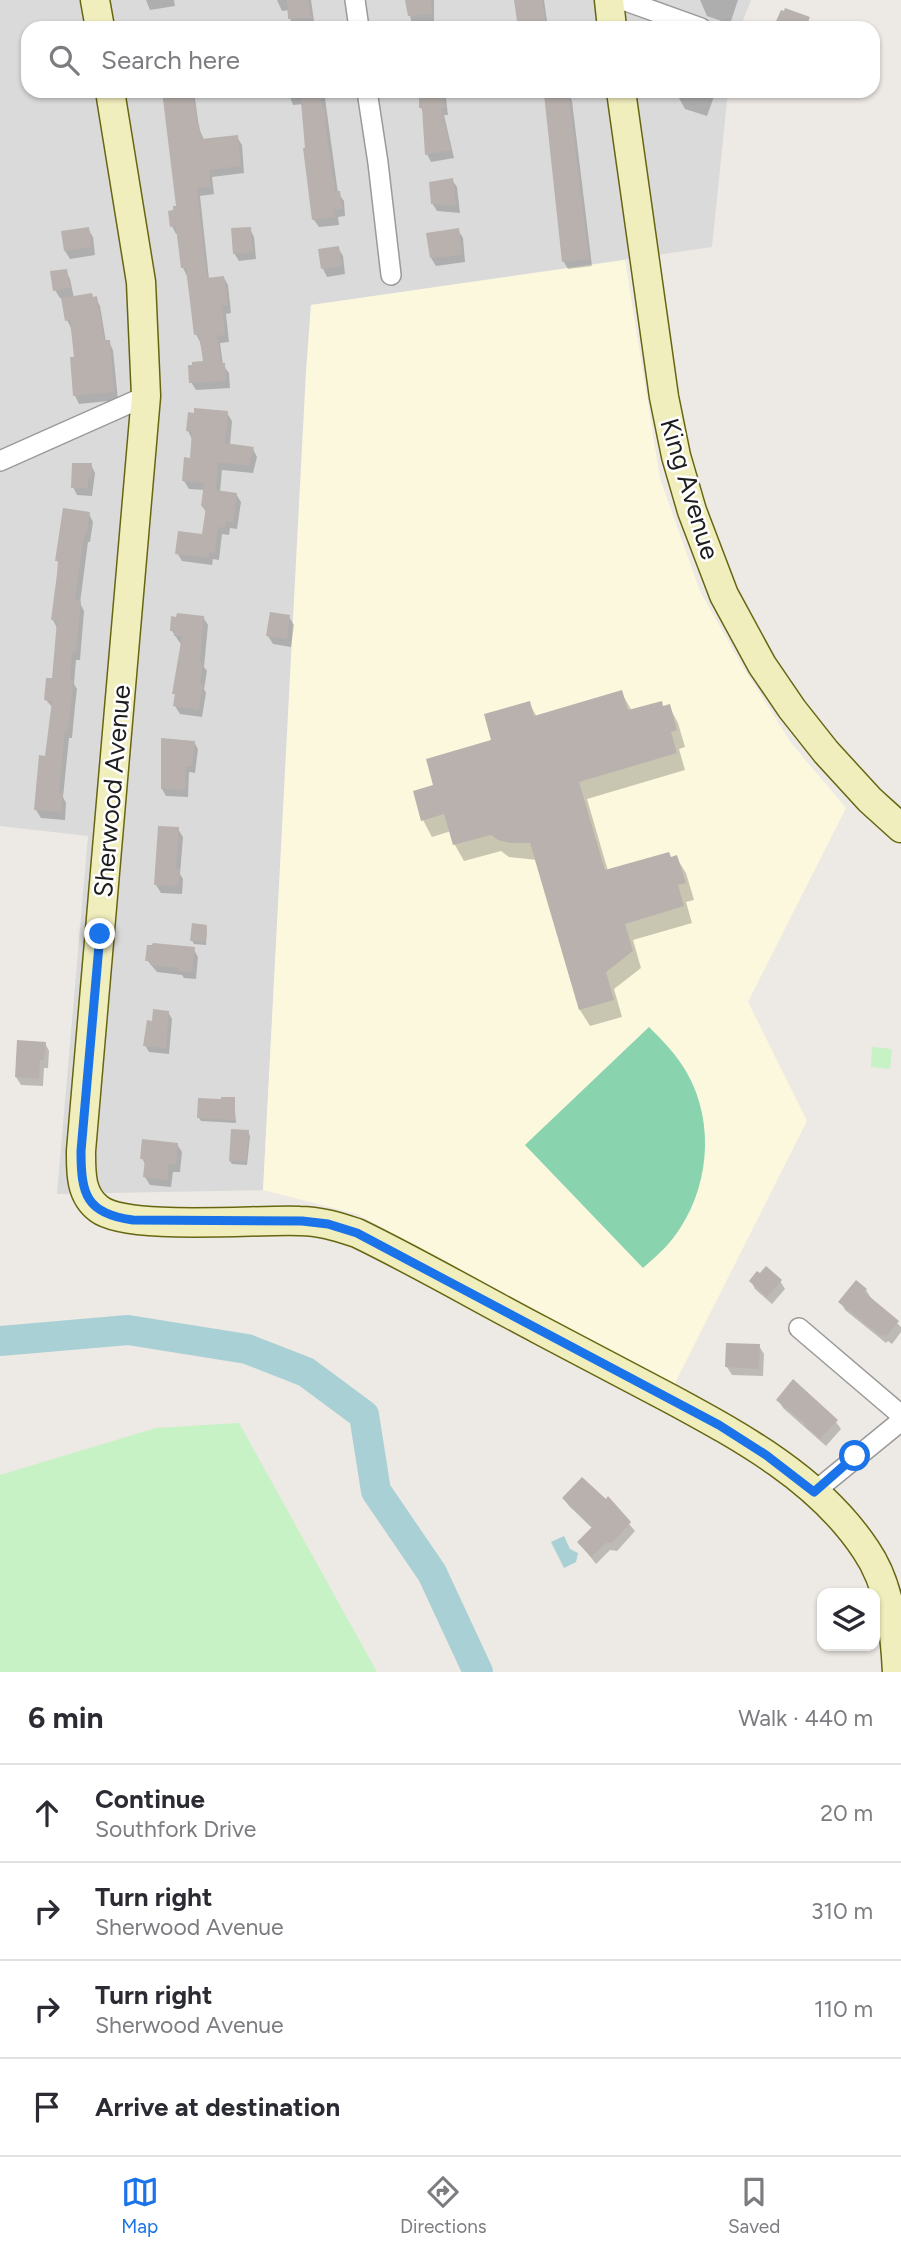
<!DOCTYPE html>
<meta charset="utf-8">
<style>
body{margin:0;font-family:Figtree,sans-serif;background:#f2f2f3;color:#2b2b33}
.controls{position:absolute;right:21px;bottom:21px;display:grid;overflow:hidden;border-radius:14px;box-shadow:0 2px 5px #0004}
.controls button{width:63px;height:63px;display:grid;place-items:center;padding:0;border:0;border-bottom:2px solid #e1e1e2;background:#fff;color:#2b2b33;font:35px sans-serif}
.stop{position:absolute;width:21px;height:21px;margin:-16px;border:5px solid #1a73e8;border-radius:50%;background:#fff}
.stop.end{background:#1a73e8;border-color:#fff;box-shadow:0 2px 7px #0008}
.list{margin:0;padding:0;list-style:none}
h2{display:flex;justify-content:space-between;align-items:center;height:91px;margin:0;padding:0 28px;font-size:30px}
h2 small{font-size:23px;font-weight:400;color:#7c7c81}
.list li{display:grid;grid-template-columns:46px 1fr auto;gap:21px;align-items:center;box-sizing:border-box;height:98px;padding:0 28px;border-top:2px solid #e1e1e2}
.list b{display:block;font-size:26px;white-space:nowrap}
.list p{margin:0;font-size:23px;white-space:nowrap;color:#7c7c81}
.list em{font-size:23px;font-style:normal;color:#7c7c81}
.icon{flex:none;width:38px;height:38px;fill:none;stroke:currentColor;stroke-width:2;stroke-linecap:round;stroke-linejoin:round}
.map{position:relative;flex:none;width:901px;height:1672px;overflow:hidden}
.search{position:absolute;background:#fff;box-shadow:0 2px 5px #0004;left:21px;right:21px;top:21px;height:77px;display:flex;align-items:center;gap:18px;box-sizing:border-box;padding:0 24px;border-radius:21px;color:#7c7c81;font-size:26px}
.sheet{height:483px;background:#fff}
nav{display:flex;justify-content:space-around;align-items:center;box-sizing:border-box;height:98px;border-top:2px solid #e1e1e2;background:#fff;font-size:19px;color:#7c7c81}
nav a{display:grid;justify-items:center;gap:4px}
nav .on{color:#1a73e8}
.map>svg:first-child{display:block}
.residential{fill:#dbdada}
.education{fill:#fbf8de}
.park{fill:#c6f2c5}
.pitch{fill:#8ad3af}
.water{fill:#a9d0d5}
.shadow{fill:#0003}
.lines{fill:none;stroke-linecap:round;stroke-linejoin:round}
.river{stroke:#a9d0d5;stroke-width:30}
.building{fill:#b9b1ad}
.street-casing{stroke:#9a9a9a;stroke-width:22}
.secondary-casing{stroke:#661;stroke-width:31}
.street{stroke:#fff;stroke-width:19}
.secondary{stroke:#f1eebd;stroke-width:28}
.route{stroke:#1a73e8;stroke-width:9}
.labels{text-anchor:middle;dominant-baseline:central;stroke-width:5;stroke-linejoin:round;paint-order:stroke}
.street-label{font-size:26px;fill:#1d1d1d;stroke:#fff}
</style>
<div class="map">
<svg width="901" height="1672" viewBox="0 0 901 1672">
<rect width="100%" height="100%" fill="#ede9e4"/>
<polygon class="residential" points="0,0 751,0 740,28 28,28 28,91 728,91 712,247 311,305 263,1190 57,1194 88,836 0,826"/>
<polygon class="education" points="625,260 660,478 700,591 741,664 792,744 846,808 748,1002 807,1121 674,1385 357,1214 263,1190 306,371 311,305"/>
<g class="park">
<polygon points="872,1047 892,1049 890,1069 871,1067"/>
<polygon points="239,1423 377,1672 0,1672 0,1475 156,1428"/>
</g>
<path class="pitch" d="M 649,1027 C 663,1041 677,1055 687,1073 C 716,1124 709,1191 674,1237 C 665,1249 654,1258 643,1268 L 525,1145 Z"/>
<polygon class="water" points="564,1536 570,1549 578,1553 576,1562 564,1568 551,1542"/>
<g class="shadow">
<polygon points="146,0 174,0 175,6 150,10"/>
<polygon points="277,0 311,0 315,28 291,28 290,10 282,11"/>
<polygon points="406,0 434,0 434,28 413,28"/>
<polygon points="516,0 544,0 548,28 520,28"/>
<polygon points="700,0 738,0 730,24 707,16"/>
<polygon points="808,19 812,28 778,28"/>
<polygon points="163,91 194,91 199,128 204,140 237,137 242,145 244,173 212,177 214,194 200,196 209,279 224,278 228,285 231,313 226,314 229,342 220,343 223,365 229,373 230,388 196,390 191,382 205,362 200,342 196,334 187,276 183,268 178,234 176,234 172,226 178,207"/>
<polygon points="288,91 324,91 338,193 344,201 345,216 338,217 339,225 319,227 314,220 303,104 293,105"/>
<polygon points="421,91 445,91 448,115 444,115 454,158 431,162 427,154 424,113 421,108"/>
<polygon points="546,91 568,91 572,101 592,266 568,269 564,262"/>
<polygon points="675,91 716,91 707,116 685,109"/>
<polygon points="452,180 457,187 460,213 437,211 432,203"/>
<polygon points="88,229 93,237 95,255 70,259 65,251"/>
<polygon points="250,229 254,237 256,259 239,261 234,253"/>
<polygon points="458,230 463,238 465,262 436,266 431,258"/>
<polygon points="338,248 343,256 345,274 327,277 323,269"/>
<polygon points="66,271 70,279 74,298 96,298 100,306 106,342 109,342 113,350 118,400 79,404 75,396 76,358 71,328 67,320 63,298 60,298 55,290"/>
<polygon points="227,413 232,421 230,445 253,449 257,457 253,473 222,470 220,492 236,494 241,502 237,529 230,528 229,535 222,534 219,560 213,559 212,565 182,561 177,553 204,536 207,513 202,506 205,490 189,489 184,481 191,459 192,439 188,431"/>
<polygon points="91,465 95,473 92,496 77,495 73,487"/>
<polygon points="89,514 93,522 90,542 88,542 80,603 84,611 80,660 76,660 74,684 77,689 75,706 72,738 69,738 63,797 66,803 65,820 41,818 36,810 47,758 53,708 46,700 54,680 57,628 53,620 59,565 57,560"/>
<polygon points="203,617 208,625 204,667 207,671 204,689 206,693 202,717 180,714 175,706 176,698 174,693 183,643 180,643 172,631 178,618"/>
<polygon points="289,617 294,625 291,647 273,644 268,636"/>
<polygon points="621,692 632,711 669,706 678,723 685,747 679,749 685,770 587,799 608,871 676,857 686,873 694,900 686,902 692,923 633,940 641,968 614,989 622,1017 590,1026 580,1010 537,860 509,857 501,851 464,861 455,845 451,831 432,837 423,820 435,786 493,741 529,703 537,717"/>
<polygon points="194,742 198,749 195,773 189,772 188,797 166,796 162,789"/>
<polygon points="178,829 183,837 180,874 183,879 182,894 161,893 156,885"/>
<polygon points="206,926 207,930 206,945 194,944 192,940"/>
<polygon points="193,948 198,957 196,979 184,978 182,975 157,972 147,960"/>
<polygon points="168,1012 172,1019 169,1054 149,1052 145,1045 154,1022"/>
<polygon points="45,1043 49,1051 48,1068 44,1068 43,1086 21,1085 16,1077"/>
<polygon points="234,1099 236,1123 201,1121 199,1118"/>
<polygon points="248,1132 250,1136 247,1165 232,1164 230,1161"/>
<polygon points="177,1144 182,1152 180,1172 173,1172 171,1187 150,1185 145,1177 146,1166 142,1158"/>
<polygon points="751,1281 780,1281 785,1289 772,1304 755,1289"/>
<polygon points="866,1290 871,1298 901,1327 901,1332 892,1344 888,1341 886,1343 845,1310 841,1302"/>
<polygon points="759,1346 764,1354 763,1376 732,1375 727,1367"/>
<polygon points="778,1400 836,1422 841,1429 826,1446 783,1408"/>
<polygon points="564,1499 606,1501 608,1499 635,1531 617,1551 610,1550 596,1564 579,1542 593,1529 569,1506"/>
</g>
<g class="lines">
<polyline class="river" points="0,1341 128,1330 247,1349 306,1372 364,1415 376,1491 432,1573 478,1672"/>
</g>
<g class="building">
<polygon points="287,0 308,0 311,18 288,19"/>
<polygon points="405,0 431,0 432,14 408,16"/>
<polygon points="514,0 542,0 546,25 518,28"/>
<polygon points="785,8 810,17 805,28 773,28 781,10 784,11"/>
<polygon points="162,91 193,91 197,125 199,124 201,139 238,135 241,166 209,170 211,187 197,188 207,278 224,276 228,305 222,306 225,335 217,336 221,363 225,363 226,381 189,383 188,365 192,365 192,362 203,361 199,334 194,335 186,268 181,268 176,228 175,226 170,227 168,211 173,210 173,206 176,206"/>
<polygon points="300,91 321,91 322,108 325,108 325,123 335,191 340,191 342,209 334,210 335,217 312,220 303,148 305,148"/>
<polygon points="419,91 443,91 445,108 441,108 451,150 425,155 422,108 419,108"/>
<polygon points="568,92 589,259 562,262 544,94"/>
<polygon points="453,178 456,206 431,204 429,182"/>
<polygon points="89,227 92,247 64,251 61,231"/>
<polygon points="251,227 253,252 233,254 231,228"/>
<polygon points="459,228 462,255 430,258 426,233"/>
<polygon points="339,246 342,266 321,269 318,249"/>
<polygon points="67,269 70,288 53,291 50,271"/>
<polygon points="92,293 93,297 97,296 103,334 105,340 110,340 114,392 73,396 70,357 74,357 70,320 65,321 61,298"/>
<polygon points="194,408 228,411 225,443 254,447 249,466 218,462 216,490 237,493 233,522 226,521 225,528 218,527 215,553 209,552 209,558 175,554 178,531 202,534 206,507 201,506 204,483 182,481 184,457 190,458 192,432 186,431 188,412 194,413"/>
<polygon points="72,463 92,463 91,478 88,477 88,488 71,488"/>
<polygon points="63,508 90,512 86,535 84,534 75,600 81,601 76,652 72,652 70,679 73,680 72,697 68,731 65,730 59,793 63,793 61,812 34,810 39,755 45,756 52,701 44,700 46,678 52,678 57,621 51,620 57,574 58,561 55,561"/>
<polygon points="270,612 290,615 287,639 266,636"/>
<polygon points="177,613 204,616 200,661 203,662 200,683 203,683 199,710 173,706 175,694 172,694 182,636 174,636 174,631 170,631 171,616 176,617"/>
<polygon points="622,690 628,710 662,701 663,706 670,704 677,730 671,732 677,753 579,782 605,870 669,852 671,857 677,855 686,883 678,885 684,906 625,924 633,951 606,972 614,1000 579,1010 530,843 510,843 498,840 491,835 453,845 444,814 421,821 413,791 433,785 426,759 491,740 484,714 530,701 534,716"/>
<polygon points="161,738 195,741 192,766 186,766 185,790 161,789"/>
<polygon points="158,826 179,827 176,869 180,869 178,886 154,885"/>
<polygon points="192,923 207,925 205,942 190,941"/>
<polygon points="153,943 195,947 192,972 178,971 178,968 150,965 151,961 145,961 147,945 152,945"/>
<polygon points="153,1009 169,1011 166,1048 143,1046 147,1020 152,1021"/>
<polygon points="17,1040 46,1042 44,1060 40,1060 39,1079 15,1077"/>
<polygon points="221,1097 235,1097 235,1120 197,1118 198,1098 221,1099"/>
<polygon points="231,1129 249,1130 246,1162 229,1161"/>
<polygon points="142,1139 178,1143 176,1165 169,1164 167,1180 143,1177 145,1159 140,1159"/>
<polygon points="766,1266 782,1280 767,1297 749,1281 757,1271 760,1273"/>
<polygon points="856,1280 867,1289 864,1292 899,1321 886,1337 883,1334 881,1336 838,1302"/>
<polygon points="726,1343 760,1344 759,1369 725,1367"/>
<polygon points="793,1379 838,1420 820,1439 804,1425 806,1424 776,1400"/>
<polygon points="582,1477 606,1499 608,1496 631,1522 612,1543 606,1543 591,1557 577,1542 592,1527 562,1498"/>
</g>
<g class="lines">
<g class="street-casing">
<g id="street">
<polyline points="355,0 359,28"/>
<polyline points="623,0 701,28"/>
<polyline points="367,91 378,163 391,275"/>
<polyline points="0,461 146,396"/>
<polyline points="799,1328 901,1415"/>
<polyline points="814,1492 901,1421"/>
</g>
</g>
<g class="secondary-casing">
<g id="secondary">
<polyline points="95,0 100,28"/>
<polyline points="609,0 612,28"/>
<path d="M 110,91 L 141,282 L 146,396 L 81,1151 C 81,1172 80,1195 99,1209 C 128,1231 258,1219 300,1221 C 320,1221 338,1227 357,1233 C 419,1263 479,1298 540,1330 C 584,1353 628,1376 671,1399 C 743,1438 820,1480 866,1550 C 890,1585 895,1631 897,1672"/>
<polyline points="621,91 664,397 676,456 692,511 724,595 762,665 792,709 826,752 870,800 901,828"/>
</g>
</g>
<use href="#street" class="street"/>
<use href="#secondary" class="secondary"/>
</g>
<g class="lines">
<path class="route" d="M 100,934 L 81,1151 C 81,1194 86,1214 133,1220 L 302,1221 L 328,1224 L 357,1233 L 719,1425 L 766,1455 L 814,1492 L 855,1456"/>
</g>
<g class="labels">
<g class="street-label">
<text transform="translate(690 489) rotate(73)">King Avenue</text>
<text transform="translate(112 791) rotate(-85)">Sherwood Avenue</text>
</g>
</g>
</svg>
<div class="controls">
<button><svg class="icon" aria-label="layers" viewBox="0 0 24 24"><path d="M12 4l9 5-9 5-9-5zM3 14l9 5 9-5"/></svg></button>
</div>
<div class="stop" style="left:855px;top:1456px"></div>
<div class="stop end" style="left:100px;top:934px"></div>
<div class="search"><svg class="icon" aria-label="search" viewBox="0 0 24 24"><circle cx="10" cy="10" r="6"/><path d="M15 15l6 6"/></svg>Search here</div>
</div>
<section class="sheet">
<h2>6 min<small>Walk · 440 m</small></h2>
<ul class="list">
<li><svg class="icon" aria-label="ahead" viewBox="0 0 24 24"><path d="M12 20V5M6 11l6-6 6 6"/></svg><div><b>Continue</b><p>Southfork Drive</p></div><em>20 m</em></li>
<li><svg class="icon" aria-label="right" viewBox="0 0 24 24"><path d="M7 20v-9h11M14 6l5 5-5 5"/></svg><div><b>Turn right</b><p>Sherwood Avenue</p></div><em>310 m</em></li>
<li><svg class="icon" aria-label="right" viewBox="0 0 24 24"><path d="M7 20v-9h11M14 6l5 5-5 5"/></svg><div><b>Turn right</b><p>Sherwood Avenue</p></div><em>110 m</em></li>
<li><svg class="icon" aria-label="arrive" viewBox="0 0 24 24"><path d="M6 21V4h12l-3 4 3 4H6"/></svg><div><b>Arrive at destination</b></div></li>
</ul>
</section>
<nav>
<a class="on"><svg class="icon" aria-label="map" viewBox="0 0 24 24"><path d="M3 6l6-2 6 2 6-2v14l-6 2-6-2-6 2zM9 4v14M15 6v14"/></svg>Map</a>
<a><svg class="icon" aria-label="directions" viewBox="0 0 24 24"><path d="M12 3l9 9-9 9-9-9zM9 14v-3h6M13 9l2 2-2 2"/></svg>Directions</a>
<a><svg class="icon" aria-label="saved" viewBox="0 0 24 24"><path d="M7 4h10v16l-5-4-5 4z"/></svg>Saved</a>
</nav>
